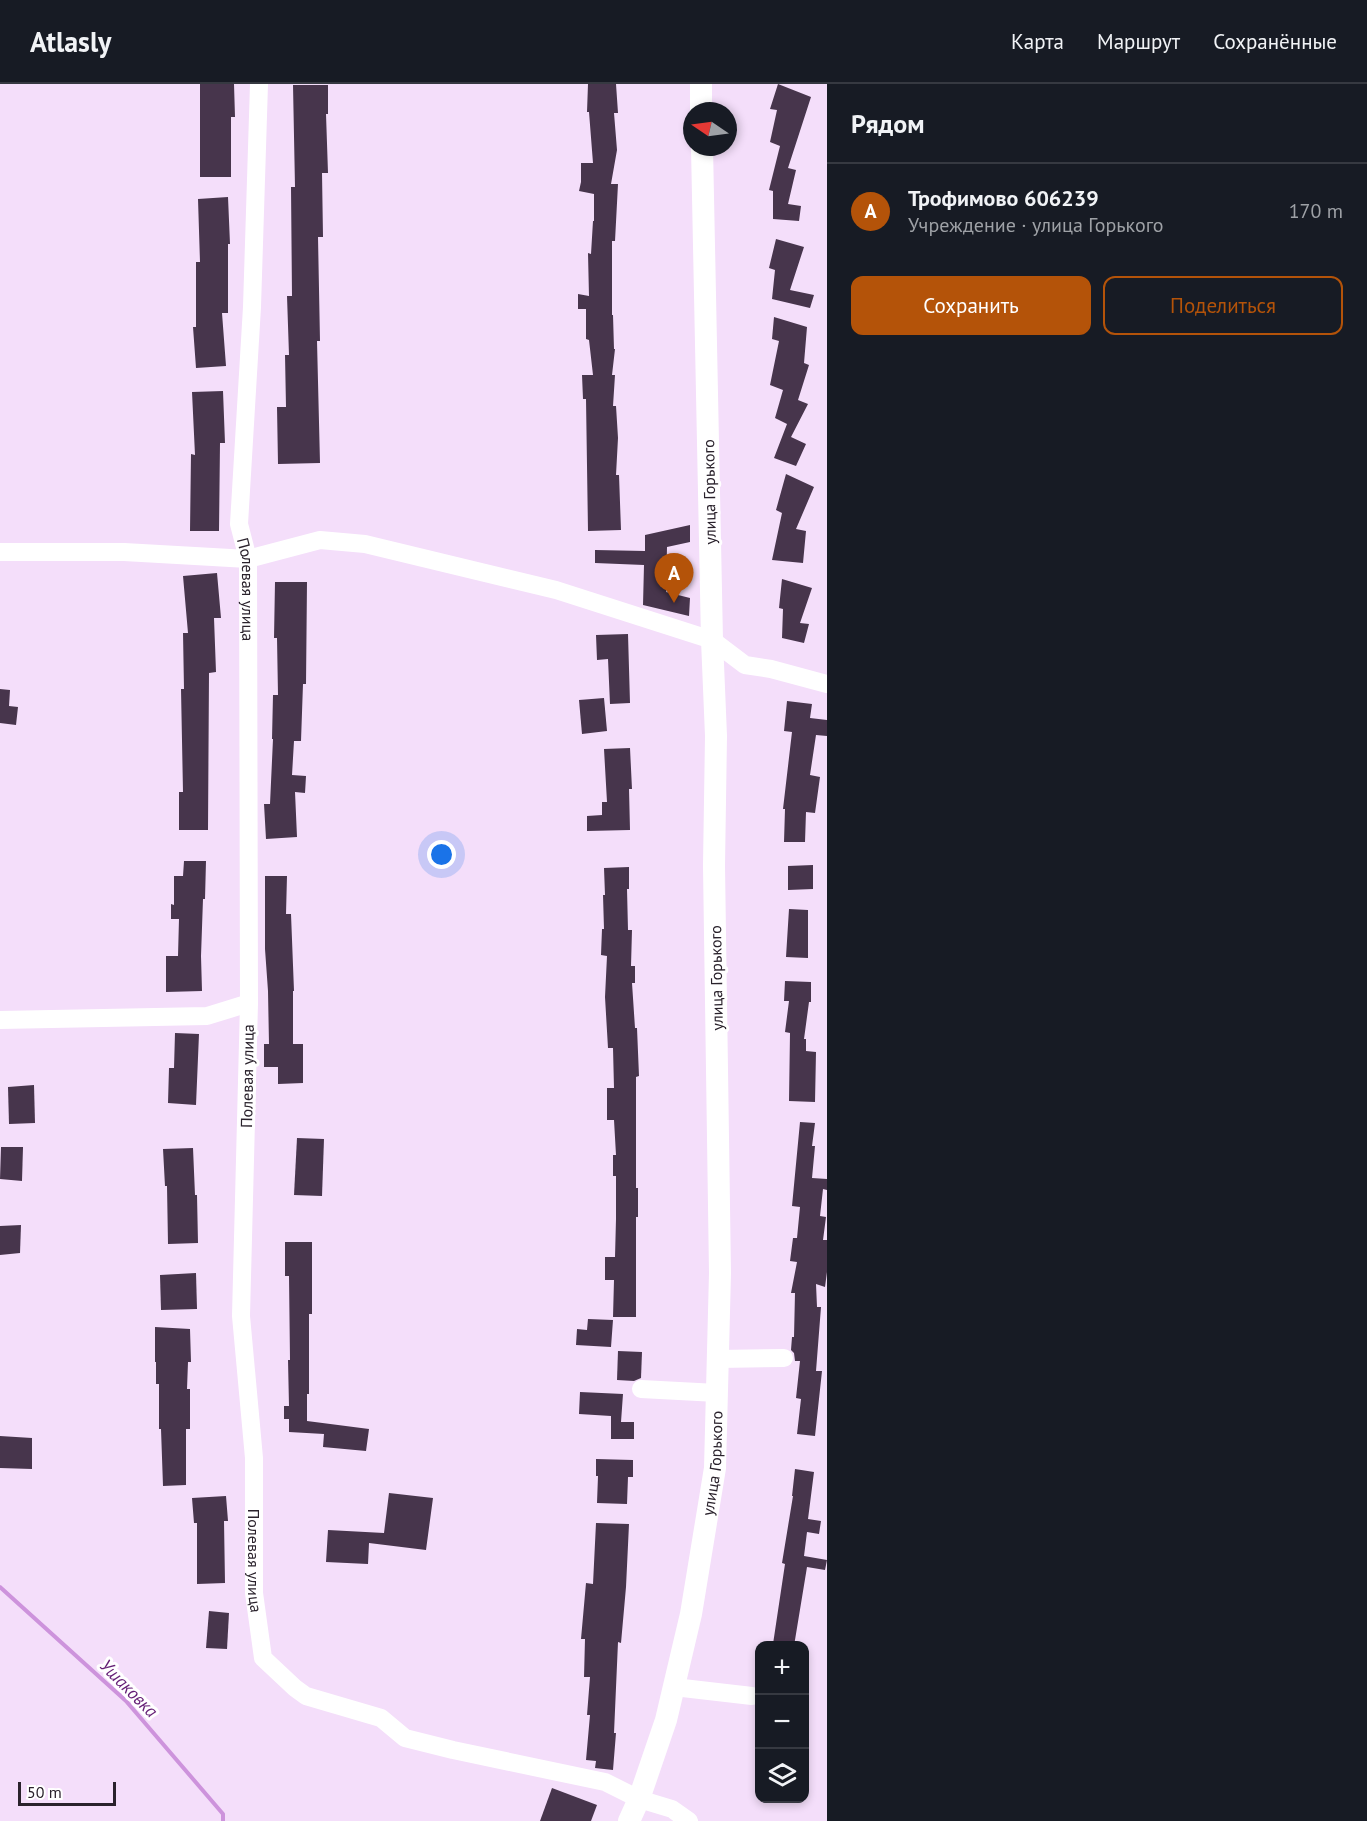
<!DOCTYPE html>
<html lang="ru">
<meta charset="utf-8">
<style>
body{margin:0;font-family:"PT Sans",sans-serif;background:#20242c;color:#f1f3f6}
.controls{position:absolute;right:18px;bottom:18px;display:grid;overflow:hidden;border-radius:12px;box-shadow:0 3px 9px #0003}
.controls button{width:54px;height:54px;display:grid;place-items:center;padding:0;border:0;border-bottom:2px solid #363941;background:#171b24;color:#f1f3f6;font:30px sans-serif}
.compass{position:absolute;left:683px;top:18px;width:54px;height:54px;border-radius:50%;background:#171b24;box-shadow:0 3px 9px #0003;rotate:283deg}
.scale{position:absolute;left:18px;bottom:15px;width:98px;box-sizing:border-box;padding-left:6px;border:3px solid #2a222c;border-top:0;font-size:16px;line-height:21px;white-space:nowrap;color:#2a222c;-webkit-text-stroke:4px #fff;paint-order:stroke}
.you{position:absolute;left:442px;top:771px;width:21px;height:21px;margin:-15px;border:4px solid #fff;border-radius:50%;background:#1a73e8;box-shadow:0 0 0 9px #1a73e833}
.badge{display:grid;place-items:center;width:39px;height:39px;border-radius:50%;background:#b45309;color:#fff;font-size:20px;font-weight:700}
.pin{position:absolute;translate:-50% -50px;filter:drop-shadow(0 2px 3px #0008)}
.pin::after{content:'';position:absolute;top:32px;width:21px;height:18px;background:inherit;clip-path:polygon(0 0,100% 0,50% 100%)}
.list{margin:0;padding:0;list-style:none}
h2{display:flex;justify-content:space-between;align-items:center;height:78px;margin:0;padding:0 24px;font-size:26px}
h2 small{font-size:20px;font-weight:400;color:#9ea1a6}
.list li{display:grid;grid-template-columns:39px 1fr auto;gap:18px;align-items:center;box-sizing:border-box;height:96px;padding:0 24px;border-top:2px solid #363941}
.list b{display:block;font-size:22px;white-space:nowrap}
.list p{margin:0;font-size:20px;white-space:nowrap;color:#9ea1a6}
.list em{font-size:20px;font-style:normal;color:#9ea1a6}
.actions{display:flex;gap:12px;padding:18px 24px}
.actions a{flex:1;padding:14px 0;border:2px solid #b45309;border-radius:12px;text-align:center;font-size:21px;color:#b45309}
.actions .main{background:#b45309;color:#fff}
.icon{flex:none;width:33px;height:33px;fill:none;stroke:currentColor;stroke-width:2;stroke-linecap:round;stroke-linejoin:round}
.map{position:relative;flex:none;width:827px;height:1737px;overflow:hidden}
header{display:flex;align-items:center;gap:36px;box-sizing:border-box;height:84px;padding:0 30px;background:#171b24;border-bottom:2px solid #363941}
header strong{font-size:28px}
nav{display:flex;gap:33px;margin-inline-start:auto;font-size:21px}
main{display:flex}
aside{flex:1;background:#171b24}
.map>svg:first-child{display:block}
.lines{fill:none;stroke-linecap:round;stroke-linejoin:round}
.stream{stroke:#cd93dc;stroke-width:4}
.building{fill:#47354c}
.minor{stroke:#fff;stroke-width:18}
.major{stroke:#fff;stroke-width:22}
.labels{text-anchor:middle;dominant-baseline:central;stroke-width:6;stroke-linejoin:round;paint-order:stroke}
.street-label{font-size:16px;fill:#2a222c;stroke:#fff}
.water-label{font-size:18px;font-style:italic;fill:#641e75;stroke:#fff}
</style>
<header>
<strong>Atlasly</strong>
<nav><a>Карта</a><a>Маршрут</a><a>Сохранённые</a></nav>
</header>
<main>
<div class="map">
<svg width="827" height="1737" viewBox="0 0 827 1737">
<rect width="100%" height="100%" fill="#f4defa"/>
<g class="lines">
<polyline class="stream" points="0,1503 126,1617 223,1730 223,1737"/>
</g>
<g class="building">
<polygon points="200,0 234,0 235,33 231,33 231,93 200,93"/>
<polygon points="588,0 616,0 618,29 614,29 617,66 611,100 618,100 615,157 612,157 612,231 613,231 614,265 615,265 612,291 615,291 613,322 616,322 618,354 616,391 619,391 621,446 588,447 586,315 583,315 582,291 593,291 589,256 586,255 586,225 578,225 578,210 589,212 588,169 591,170 593,137 594,137 594,110 579,107 581,98 581,79 593,79 589,28 587,28"/>
<polygon points="778,0 811,13 788,84 796,86 788,120 801,122 799,137 773,135 773,107 769,106 780,62 770,58 777,26 770,25"/>
<polygon points="293,1 328,1 328,30 326,30 328,89 322,89 323,153 318,153 320,257 317,257 320,379 278,380 277,323 286,323 285,271 289,271 287,212 292,212 291,103 295,103"/>
<polygon points="228,113 230,160 228,160 228,229 222,229 226,282 196,284 193,243 196,243 196,178 200,178 198,115"/>
<polygon points="776,155 804,163 790,206 814,211 810,224 772,215 775,186 769,184"/>
<polygon points="774,233 807,243 804,279 809,281 798,316 808,320 791,353 806,360 796,382 774,374 787,340 775,334 783,306 770,301 779,257 772,255"/>
<polygon points="223,307 225,359 220,359 219,447 190,447 191,370 195,371 192,308"/>
<polygon points="786,390 814,403 796,445 806,447 803,479 772,476 782,429 776,426"/>
<polygon points="690,441 690,458 667,463 666,508 690,514 689,532 643,521 644,481 595,479 595,466 645,467 645,451"/>
<polygon points="217,489 221,534 214,534 216,588 209,589 208,746 179,746 179,708 183,708 181,605 184,605 183,549 188,549 183,492"/>
<polygon points="782,495 812,504 800,539 809,540 804,559 782,554 783,525 779,524"/>
<polygon points="275,498 307,498 306,600 303,600 301,657 294,657 292,691 306,692 305,709 295,708 297,753 266,755 264,720 270,720 273,655 272,655 273,611 278,611 277,554 274,554"/>
<polygon points="628,550 630,619 610,620 608,575 597,576 596,551"/>
<polygon points="0,605 10,606 9,622 18,623 16,641 0,639"/>
<polygon points="604,614 607,647 582,650 579,616"/>
<polygon points="787,617 812,620 810,634 827,636 827,652 816,651 810,691 820,693 815,729 806,728 805,758 784,758 785,725 783,725 792,648 784,647"/>
<polygon points="630,664 632,705 629,705 630,746 587,747 587,732 602,731 602,718 607,718 604,665"/>
<polygon points="184,777 206,777 205,815 203,815 201,872 202,907 166,908 166,872 178,872 179,835 171,835 171,820 174,821 174,792 183,792"/>
<polygon points="813,781 813,805 788,806 788,782"/>
<polygon points="629,783 629,805 627,805 628,846 632,846 631,882 635,882 635,899 632,899 635,944 637,944 639,992 636,993 636,1104 638,1104 638,1133 636,1133 636,1233 613,1233 614,1196 605,1196 605,1173 615,1173 616,1135 616,1092 613,1092 613,1071 616,1071 614,1036 607,1036 607,1004 614,1004 613,964 608,964 605,913 607,872 601,871 602,845 604,845 603,811 605,811 604,784"/>
<polygon points="265,792 287,792 286,830 291,830 294,907 293,907 293,960 303,960 303,999 278,1000 278,983 264,983 264,960 269,960 268,907 265,865"/>
<polygon points="789,825 808,826 808,874 786,873"/>
<polygon points="785,897 811,898 811,918 809,918 804,955 806,955 806,967 816,968 815,1018 789,1017 790,949 785,948 789,917 784,917"/>
<polygon points="175,949 199,950 196,1021 168,1019 169,984 174,984"/>
<polygon points="34,1001 35,1039 9,1040 8,1003"/>
<polygon points="800,1038 815,1039 812,1062 815,1062 812,1094 827,1095 827,1106 823,1105 820,1132 826,1133 823,1156 827,1156 827,1188 825,1203 816,1200 817,1223 821,1223 816,1287 822,1287 815,1352 797,1350 801,1315 796,1314 800,1277 795,1277 794,1269 791,1266 792,1253 794,1253 795,1209 791,1209 797,1178 790,1177 793,1154 797,1154 800,1123 792,1122"/>
<polygon points="297,1054 324,1055 322,1112 294,1111"/>
<polygon points="1,1063 23,1063 22,1097 0,1095"/>
<polygon points="193,1064 195,1111 197,1111 198,1159 168,1160 167,1102 165,1102 163,1065"/>
<polygon points="21,1141 20,1169 0,1171 0,1142"/>
<polygon points="285,1158 312,1158 312,1230 309,1230 309,1310 307,1310 307,1337 369,1345 366,1367 323,1363 324,1350 289,1348 289,1335 284,1335 284,1322 289,1322 288,1276 290,1276 289,1192 285,1192"/>
<polygon points="196,1189 197,1225 161,1226 160,1191"/>
<polygon points="588,1235 613,1236 611,1263 576,1261 577,1245 587,1246"/>
<polygon points="155,1243 190,1245 191,1278 188,1278 187,1305 190,1305 190,1345 186,1345 186,1401 163,1402 161,1345 159,1345 159,1300 156,1300 156,1278 155,1278"/>
<polygon points="618,1267 642,1268 641,1294 634,1297 617,1296"/>
<polygon points="580,1308 623,1310 621,1338 634,1338 634,1355 611,1355 611,1332 579,1330"/>
<polygon points="0,1352 32,1354 32,1385 0,1384"/>
<polygon points="596,1375 633,1376 633,1393 628,1393 627,1420 597,1419 598,1392 596,1392"/>
<polygon points="795,1385 814,1388 808,1435 821,1437 819,1450 807,1448 804,1472 827,1476 825,1486 807,1483 794,1562 781,1562 773,1560 785,1480 782,1479 793,1412 792,1412"/>
<polygon points="389,1409 433,1414 426,1466 369,1459 368,1480 326,1478 328,1446 384,1449"/>
<polygon points="226,1412 228,1437 224,1437 225,1499 197,1500 197,1439 194,1439 192,1414"/>
<polygon points="596,1439 629,1440 626,1503 621,1559 618,1558 614,1649 616,1649 613,1686 595,1684 596,1677 586,1676 590,1631 587,1631 590,1593 584,1593 585,1555 581,1555 586,1499 593,1500"/>
<polygon points="209,1527 229,1529 227,1565 206,1564"/>
<polygon points="552,1704 597,1721 591,1737 540,1737"/>
</g>
<g class="lines">
<g class="minor">
<path id="s1" d="M 259,0 L 252,223 L 239,440 L 248,475 L 249,919 L 241,1232 L 254,1374 L 254,1509 L 263,1574 L 295,1604 L 306,1612 L 381,1634 L 405,1654 L 453,1666 L 605,1698 L 639,1715 L 672,1725 L 689,1737"/>
<polyline points="0,468 124,468 248,475 320,456 365,460 556,506 712,556 745,581 771,585 827,600"/>
<polyline points="0,936 207,932 249,919"/>
<polyline points="718,1275 784,1274"/>
<polyline points="641,1305 717,1309"/>
<polyline points="674,1603 752,1612"/>
</g>
<g class="major">
<polyline points="701,0 701,27"/>
<path id="s2" d="M 629,1737 L 639,1715 L 666,1636 L 691,1530 L 715,1384 L 720,1189 L 714,782 L 716,652 L 712,556 L 702,63"/>
</g>
</g>
<g class="labels">
<g class="street-label">
<text transform="translate(709 408) rotate(-91)">улица Горького</text>
<text stroke="none"><textPath href="#s1" startOffset="507">Полевая улица</textPath></text>
<text transform="translate(716 894) rotate(-91)">улица Горького</text>
<text transform="translate(247 992) rotate(-89)">Полевая улица</text>
<text stroke="none"><textPath href="#s2" startOffset="369">улица Горького</textPath></text>
<text stroke="none"><textPath href="#s1" startOffset="1479">Полевая улица</textPath></text>
</g>
<g class="water-label">
<text transform="translate(129 1604) rotate(45)">Ушаковка</text>
</g>
</g>
</svg>
<div class="controls">
<button>+</button>
<button>−</button>
<button><svg class="icon" aria-label="layers" viewBox="0 0 24 24"><path d="M12 4l9 5-9 5-9-5zM3 14l9 5 9-5"/></svg></button>
</div>
<svg class="compass" viewBox="-18 -18 36 36"><path d="M0-13l5 13h-10z" fill="#e53935"/><path d="M0 13l5-13h-10z" fill="#9ea1a6"/></svg>
<div class="scale">50 m</div>
<div class="you"></div>
<div class="pin badge" style="left:674px;top:519px">A</div>
</div>
<aside>
<h2>Рядом<small></small></h2>
<ul class="list">
<li><span class="badge">A</span><div><b>Трофимово 606239</b><p>Учреждение · улица Горького</p></div><em>170 m</em></li>
</ul>
<div class="actions"><a class="main">Сохранить</a><a>Поделиться</a></div>
</aside>
</main>
